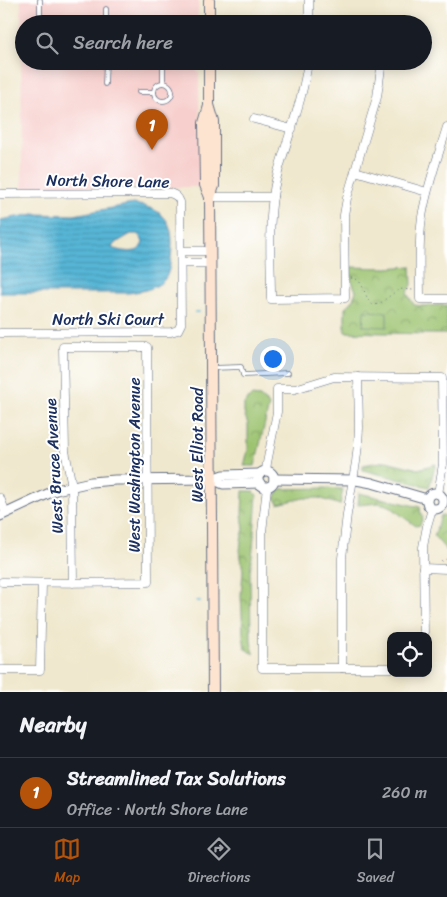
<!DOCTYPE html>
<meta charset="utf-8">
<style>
body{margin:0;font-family:Sriracha,sans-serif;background:#20242c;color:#f1f3f6}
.controls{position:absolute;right:15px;bottom:15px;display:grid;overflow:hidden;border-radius:10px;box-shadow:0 2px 12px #0003}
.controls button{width:45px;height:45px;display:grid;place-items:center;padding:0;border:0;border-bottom:1px solid #363941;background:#171b24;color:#f1f3f6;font:25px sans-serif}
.you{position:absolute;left:272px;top:358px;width:18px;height:18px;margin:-12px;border:4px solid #fff;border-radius:50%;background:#1a73e8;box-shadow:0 0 0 8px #1a73e833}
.badge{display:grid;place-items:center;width:32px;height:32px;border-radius:50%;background:#b45309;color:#fff;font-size:16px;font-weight:700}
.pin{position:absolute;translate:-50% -41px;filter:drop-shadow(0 1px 2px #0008)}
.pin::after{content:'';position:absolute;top:26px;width:18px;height:15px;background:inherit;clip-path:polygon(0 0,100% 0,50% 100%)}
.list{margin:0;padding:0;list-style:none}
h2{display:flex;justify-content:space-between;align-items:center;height:65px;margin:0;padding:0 20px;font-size:21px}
h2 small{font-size:16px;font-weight:400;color:#9ea1a6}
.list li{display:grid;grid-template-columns:32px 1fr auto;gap:15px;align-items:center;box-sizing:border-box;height:70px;padding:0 20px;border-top:1px solid #363941}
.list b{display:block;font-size:19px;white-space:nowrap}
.list p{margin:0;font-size:16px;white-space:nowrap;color:#9ea1a6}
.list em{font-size:16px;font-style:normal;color:#9ea1a6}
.icon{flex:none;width:28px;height:28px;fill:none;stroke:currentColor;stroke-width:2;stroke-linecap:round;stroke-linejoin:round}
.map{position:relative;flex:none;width:447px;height:692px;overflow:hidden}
.search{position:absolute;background:#171b24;box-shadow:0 2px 12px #0003;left:15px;right:15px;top:15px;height:55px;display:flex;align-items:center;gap:12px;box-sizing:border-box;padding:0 18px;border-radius:28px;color:#9ea1a6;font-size:19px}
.sheet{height:135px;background:#171b24}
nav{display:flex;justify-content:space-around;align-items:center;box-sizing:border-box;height:70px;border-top:1px solid #363941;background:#171b24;font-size:14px;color:#9ea1a6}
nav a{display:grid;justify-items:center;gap:2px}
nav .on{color:#b45309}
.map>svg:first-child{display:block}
.built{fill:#f7d0ce}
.park{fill:url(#park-crowns);stroke:#5c7966}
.pitch{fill:#9cc36f;stroke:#5c7966}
.water{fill:url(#water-rules);stroke:#39729a;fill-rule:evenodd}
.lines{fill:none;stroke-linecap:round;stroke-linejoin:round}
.stream{stroke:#57b6d6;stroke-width:2}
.service-casing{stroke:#667085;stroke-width:5.5}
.minor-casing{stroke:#667085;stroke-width:9}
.tertiary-casing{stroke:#667085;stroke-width:11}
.secondary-casing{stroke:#667085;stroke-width:12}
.path{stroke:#667085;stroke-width:1;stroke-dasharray:1 4;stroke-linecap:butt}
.service{stroke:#fff;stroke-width:4}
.minor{stroke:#fff;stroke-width:8}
.tertiary{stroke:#fff;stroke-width:9}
.secondary{stroke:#fde4d1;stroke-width:10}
.labels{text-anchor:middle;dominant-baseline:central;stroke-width:4;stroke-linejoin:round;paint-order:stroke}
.street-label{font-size:16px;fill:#1b2f5e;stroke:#fff}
</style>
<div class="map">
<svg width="447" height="692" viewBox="0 0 447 692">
<defs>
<pattern id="park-crowns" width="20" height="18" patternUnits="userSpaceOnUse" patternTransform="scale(1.25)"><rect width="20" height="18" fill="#9cc36f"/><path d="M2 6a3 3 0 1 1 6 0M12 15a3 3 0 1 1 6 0" fill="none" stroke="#7e9f5e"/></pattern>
<pattern id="water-rules" width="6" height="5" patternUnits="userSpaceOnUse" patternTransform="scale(1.25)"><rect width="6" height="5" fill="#57b6d6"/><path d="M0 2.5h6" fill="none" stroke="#4794b1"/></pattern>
</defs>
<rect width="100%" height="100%" fill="#fff"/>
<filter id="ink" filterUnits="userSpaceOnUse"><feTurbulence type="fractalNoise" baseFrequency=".02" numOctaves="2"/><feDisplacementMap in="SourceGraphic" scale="10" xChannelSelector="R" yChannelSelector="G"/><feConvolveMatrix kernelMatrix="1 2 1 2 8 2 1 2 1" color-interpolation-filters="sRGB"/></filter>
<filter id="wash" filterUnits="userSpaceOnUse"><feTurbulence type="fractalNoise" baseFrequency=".0096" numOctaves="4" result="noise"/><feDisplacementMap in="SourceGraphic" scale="20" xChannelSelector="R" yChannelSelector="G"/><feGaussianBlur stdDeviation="1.12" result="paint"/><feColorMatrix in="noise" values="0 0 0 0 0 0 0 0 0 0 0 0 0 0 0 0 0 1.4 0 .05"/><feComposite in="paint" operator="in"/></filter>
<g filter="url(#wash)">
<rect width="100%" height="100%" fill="#f0e8ce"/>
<polygon class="built" points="21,0 199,0 197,24 24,24 24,61 195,61 195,69 199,73 200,187 22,188"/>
<g class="park">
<polygon points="411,266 412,285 407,293 414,305 423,306 447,305 447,334 425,334 345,332 345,307 352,302 356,291 351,279 350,267 387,268"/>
<polygon points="251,396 260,397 269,405 255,466 244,466 248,450 248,424 244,413 244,404"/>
<polygon points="386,461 418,469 436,464 429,487 363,470 363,465"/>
<polygon points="324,488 343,489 340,505 319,498 304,498 278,504 275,499 278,492 281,489"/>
<polygon points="243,491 253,491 257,495 253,548 250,572 251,641 254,654 245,649 243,635 241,595 243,571 240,551 241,540 244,529 242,514"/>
<polygon points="359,493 420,507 421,514 423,517 420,525 416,526 402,516 390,506 379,503 358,505"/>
<polygon points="441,515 447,516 447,551 434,536"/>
</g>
<polygon class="pitch" points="364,311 387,312 387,327 363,326"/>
<path class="water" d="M 133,204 C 168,209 175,225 171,258 C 170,265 169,274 164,280 C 156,289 140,292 128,293 L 0,293 L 0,220 L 34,214 L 74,215 ZM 131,234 L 137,234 L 141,237 L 143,243 C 141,246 140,249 138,250 C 132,253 118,251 112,248 L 114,244 Z"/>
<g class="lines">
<g class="stream">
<polyline points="195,312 199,312"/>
<polyline points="197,601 200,601"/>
</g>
</g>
</g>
<g filter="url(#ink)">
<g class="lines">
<g class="service-casing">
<g id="service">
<polyline points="34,24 40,18 40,0"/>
<polyline points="106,24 106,9"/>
<polyline points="85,61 132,61"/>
<polyline points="163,61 163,83"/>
<circle cx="163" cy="92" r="9"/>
<polyline points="105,84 106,61"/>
<polyline points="139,92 154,92"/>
<polyline points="211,368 241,367 243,375 288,373"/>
</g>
</g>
<g class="minor-casing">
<g id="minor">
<polyline points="309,0 309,24"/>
<path d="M 308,61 C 303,101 287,138 277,176 C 267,213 271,260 271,299 L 345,298 L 344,215 L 347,198 L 377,97 L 382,61"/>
<polyline points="254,119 292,129"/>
<path d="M 447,127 C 438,157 427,186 422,217 C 418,244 420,272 420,299 L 447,299"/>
<polyline points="355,171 427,192"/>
<path d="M 0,194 L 170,193 C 175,195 178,196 180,202 L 181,324 L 178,330 L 171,332 L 0,333"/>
<polyline points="210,197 273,197"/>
<polyline points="181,251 210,251"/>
<polyline points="181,263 211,263"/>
<polyline points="266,471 267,463 277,412 277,389 295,389 334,377 442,378 443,464 438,494"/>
<polyline points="267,487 262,532 262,668 391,668"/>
<polyline points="0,498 6,513"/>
<polyline points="423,568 447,569"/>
<path d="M 2,582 C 51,583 100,583 148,582 L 147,347 L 63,347 L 65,451 L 72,486 L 73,583"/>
<polyline points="424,636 423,547 427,526 432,509"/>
<polyline points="342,668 342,558 347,514 356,462 358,444 359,428 358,377"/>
<polyline points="0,670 40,670 42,583"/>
</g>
</g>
<g class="tertiary-casing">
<g id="tertiary">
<circle cx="266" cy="479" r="8"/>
<polyline points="212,479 223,484 260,483"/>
<polyline points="274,479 356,480 372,483 427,499"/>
<circle cx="435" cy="501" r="8"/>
<polyline points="0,516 56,490 91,482 115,480 212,479 223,475 260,474"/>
</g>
</g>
<g class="secondary-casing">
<g id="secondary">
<polyline points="209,0 209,24"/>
<polyline points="209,61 209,105 214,122 214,186 210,197 213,692"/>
<polyline points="209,106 204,123 205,185 210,197"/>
</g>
</g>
<g class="path">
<path d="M 351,278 C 365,278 363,298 373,305 L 379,304 L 399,289 L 413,290"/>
<polyline points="441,561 447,559"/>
</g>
<use href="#service" class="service"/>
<use href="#minor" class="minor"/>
<use href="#tertiary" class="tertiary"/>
<use href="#secondary" class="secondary"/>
</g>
</g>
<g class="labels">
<g class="street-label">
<text transform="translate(108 181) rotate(1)">North Shore Lane</text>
<text x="108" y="319">North Ski Court</text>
<text transform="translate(197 445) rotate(-90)">West Elliot Road</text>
<text transform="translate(134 465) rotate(-90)">West Washington Avenue</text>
<text transform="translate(54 466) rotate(-93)">West Bruce Avenue</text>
</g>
</g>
</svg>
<div class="controls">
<button><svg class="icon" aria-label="locate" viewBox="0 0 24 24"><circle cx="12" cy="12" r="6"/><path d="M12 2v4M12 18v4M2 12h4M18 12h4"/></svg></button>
</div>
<div class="you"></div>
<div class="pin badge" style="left:152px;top:150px">1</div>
<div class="search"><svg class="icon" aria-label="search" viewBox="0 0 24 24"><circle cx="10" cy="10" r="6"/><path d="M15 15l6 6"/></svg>Search here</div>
</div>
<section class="sheet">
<h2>Nearby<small></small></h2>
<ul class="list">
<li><span class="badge">1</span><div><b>Streamlined Tax Solutions</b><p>Office · North Shore Lane</p></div><em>260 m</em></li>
</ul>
</section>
<nav>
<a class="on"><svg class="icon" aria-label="map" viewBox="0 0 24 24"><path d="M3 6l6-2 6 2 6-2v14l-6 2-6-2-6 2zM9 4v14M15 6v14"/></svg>Map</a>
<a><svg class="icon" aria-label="directions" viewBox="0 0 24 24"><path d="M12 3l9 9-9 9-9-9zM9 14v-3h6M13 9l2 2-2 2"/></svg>Directions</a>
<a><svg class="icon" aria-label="saved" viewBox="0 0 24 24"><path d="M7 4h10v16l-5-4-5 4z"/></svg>Saved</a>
</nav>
